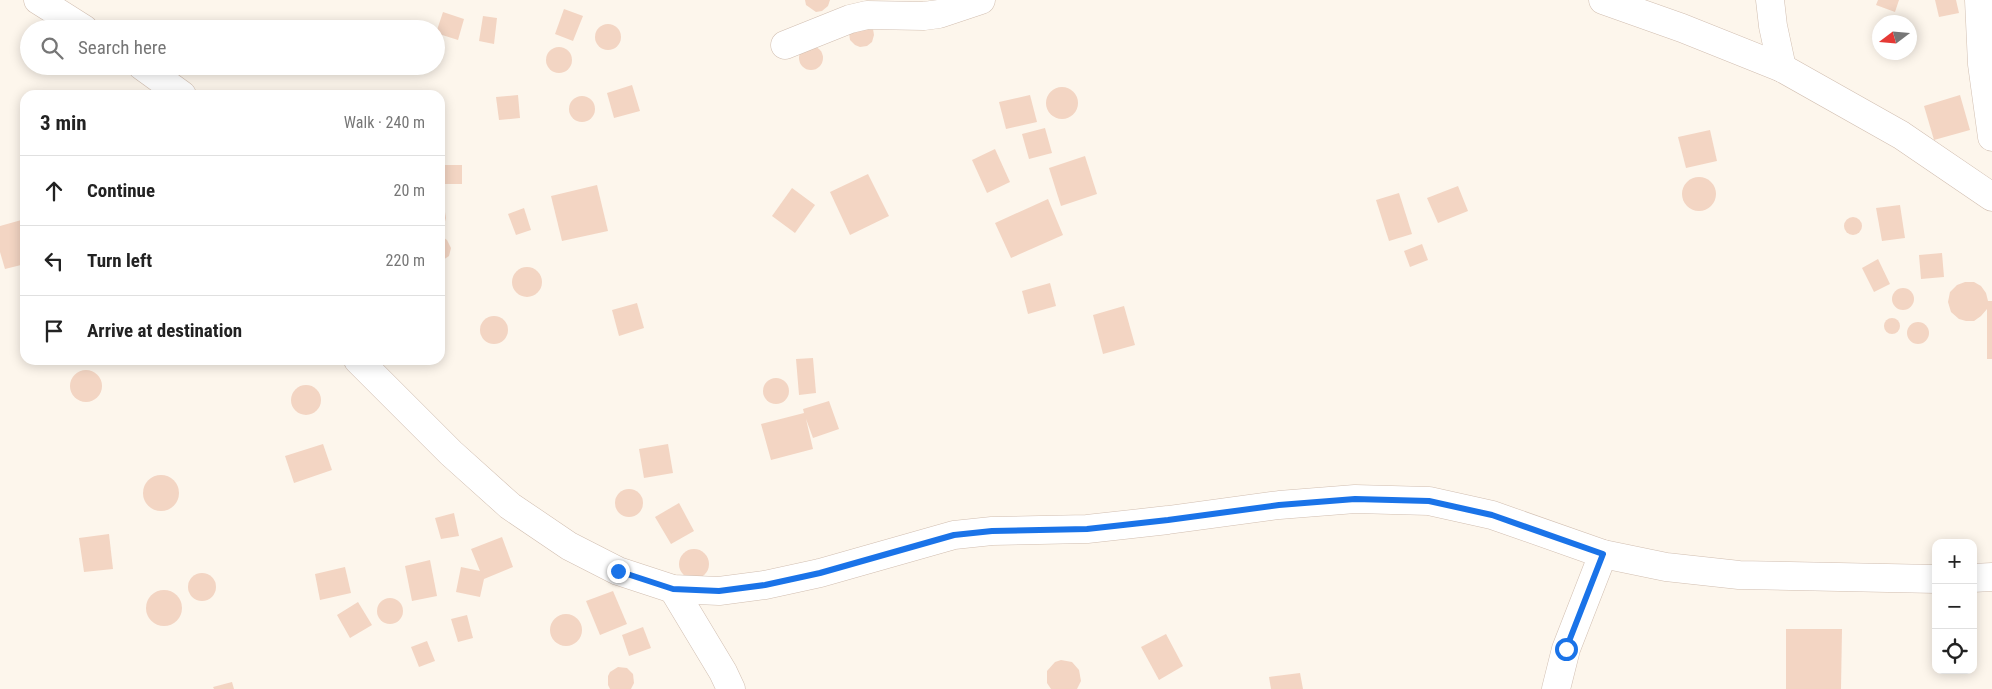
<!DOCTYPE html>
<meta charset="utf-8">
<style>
body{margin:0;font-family:"Roboto Condensed",sans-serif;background:#f2f2f2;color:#222}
.controls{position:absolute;right:15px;bottom:15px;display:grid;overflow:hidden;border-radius:10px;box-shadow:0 2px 12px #0003}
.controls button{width:45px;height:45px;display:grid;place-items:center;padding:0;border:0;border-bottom:1px solid #e0e0e0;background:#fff;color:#222;font:25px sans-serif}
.compass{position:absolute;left:1872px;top:15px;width:45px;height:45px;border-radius:50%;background:#fff;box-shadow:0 2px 12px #0003;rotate:254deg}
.stop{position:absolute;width:15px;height:15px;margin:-11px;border:4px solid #1a73e8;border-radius:50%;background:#fff}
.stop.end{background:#1a73e8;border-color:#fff;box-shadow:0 1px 5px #0008}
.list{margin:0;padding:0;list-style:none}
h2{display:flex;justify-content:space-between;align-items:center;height:65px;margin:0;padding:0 20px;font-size:21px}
h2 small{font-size:16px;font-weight:400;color:#767676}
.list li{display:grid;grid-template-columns:32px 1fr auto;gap:15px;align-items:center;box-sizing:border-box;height:70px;padding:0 20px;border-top:1px solid #e0e0e0}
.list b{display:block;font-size:19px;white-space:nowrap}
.list em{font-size:16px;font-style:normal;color:#767676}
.icon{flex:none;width:28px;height:28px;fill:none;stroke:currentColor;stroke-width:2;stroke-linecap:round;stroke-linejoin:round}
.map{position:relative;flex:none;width:1992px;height:689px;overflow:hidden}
.search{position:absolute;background:#fff;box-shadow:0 2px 12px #0003;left:20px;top:20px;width:425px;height:55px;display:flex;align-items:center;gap:12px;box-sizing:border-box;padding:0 18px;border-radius:28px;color:#767676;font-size:19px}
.panel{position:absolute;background:#fff;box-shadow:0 2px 12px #0003;left:20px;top:90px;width:425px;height:275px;border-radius:15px}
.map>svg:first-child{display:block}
.building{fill:#f3d5c3}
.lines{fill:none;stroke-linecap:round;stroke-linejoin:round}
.minor-casing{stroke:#d1beb0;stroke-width:29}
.minor{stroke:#fff;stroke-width:28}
.route{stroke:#1a73e8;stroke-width:6}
</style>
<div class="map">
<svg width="1992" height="689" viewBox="0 0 1992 689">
<rect width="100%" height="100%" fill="#fdf6ec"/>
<g class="building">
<polygon points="805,0 830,0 828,6 822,11 816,12 806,5"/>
<polygon points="1878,0 1899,0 1895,12 1876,5"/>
<polygon points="1935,0 1956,0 1959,13 1939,17"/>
<polygon points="564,9 583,16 573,41 555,34"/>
<polygon points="443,12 464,19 458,40 436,33"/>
<polygon points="483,16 497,18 494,44 479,41"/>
<circle cx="608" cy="37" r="13"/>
<polygon points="851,27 873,29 874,35 872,42 867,46 860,47 855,45 850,40 849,33"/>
<circle cx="811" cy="58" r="12"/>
<circle cx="559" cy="60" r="13"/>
<polygon points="632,85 640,111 614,118 607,93"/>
<circle cx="1062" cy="103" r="16"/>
<polygon points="518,95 520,118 499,120 496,97"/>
<polygon points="1030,95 1037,122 1006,129 999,102"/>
<polygon points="1960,95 1970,130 1934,140 1924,106"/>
<circle cx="582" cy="109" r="13"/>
<polygon points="1045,128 1052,153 1029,159 1022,134"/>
<polygon points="1710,130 1717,161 1686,168 1678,137"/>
<polygon points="995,149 1010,182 987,193 972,160"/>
<polygon points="1085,156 1097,194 1061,206 1049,168"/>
<rect x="444" y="165" width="18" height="19"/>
<polygon points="868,174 889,216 850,235 830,192"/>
<circle cx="1699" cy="194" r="17"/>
<polygon points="597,185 608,231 562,241 551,196"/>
<polygon points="1458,186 1468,211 1438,223 1427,198"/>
<polygon points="792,188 815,205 795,233 772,216"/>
<polygon points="1399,193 1412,234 1389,241 1376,200"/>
<polygon points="1048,199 1063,235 1011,258 995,223"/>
<polygon points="440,205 445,212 446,218 444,225 440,228"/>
<polygon points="1900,205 1905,238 1882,241 1876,208"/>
<polygon points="524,208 531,230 516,235 508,214"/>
<circle cx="1853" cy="226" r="9"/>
<polygon points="25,219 25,264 5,269 0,252 0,226"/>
<polygon points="440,235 447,240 451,248 449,256 440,262"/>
<polygon points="1422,244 1428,260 1410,267 1404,251"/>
<polygon points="1942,253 1944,277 1921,279 1919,255"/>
<polygon points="1878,259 1890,284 1874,292 1862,268"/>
<circle cx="527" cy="282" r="15"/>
<polygon points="1965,282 1974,282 1981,286 1986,293 1988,301 1992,301 1992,359 1987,359 1987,309 1981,316 1974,321 1966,321 1959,319 1951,312 1948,302 1950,292 1957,285"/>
<polygon points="1050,283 1056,306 1028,314 1022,291"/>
<circle cx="1903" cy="299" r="11"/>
<polygon points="637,303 644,328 619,336 612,310"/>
<polygon points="1124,306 1135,345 1103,354 1093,315"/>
<circle cx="494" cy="330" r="14"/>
<circle cx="1892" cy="326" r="8"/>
<circle cx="1918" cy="333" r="11"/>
<polygon points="813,358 816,393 799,395 796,359"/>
<circle cx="86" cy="386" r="16"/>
<circle cx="776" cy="391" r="13"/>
<circle cx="306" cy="400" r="15"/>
<polygon points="829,401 839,429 813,438 806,419 813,449 771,460 761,424 804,413 803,409"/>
<polygon points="323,444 332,470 294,483 285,456"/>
<polygon points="668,444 673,473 644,478 639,449"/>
<circle cx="161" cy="493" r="18"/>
<circle cx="629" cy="503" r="14"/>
<polygon points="679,503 694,531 671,544 655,517"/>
<polygon points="454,513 459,536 441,539 435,518"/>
<polygon points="109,534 113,569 84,572 79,538"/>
<polygon points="502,537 513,567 484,579 480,597 456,592 461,567 480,571 471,549"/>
<circle cx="694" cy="564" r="15"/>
<polygon points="430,560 437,596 412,601 405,566"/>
<polygon points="345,567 351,593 320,600 315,574"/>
<circle cx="202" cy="587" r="14"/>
<circle cx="164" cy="608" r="18"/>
<polygon points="613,591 627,624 600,635 586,601"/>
<circle cx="390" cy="611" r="13"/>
<polygon points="358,602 372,625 350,638 337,615"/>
<circle cx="566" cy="630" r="16"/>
<polygon points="467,615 473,638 458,642 451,619"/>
<polygon points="643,627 651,648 629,656 622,635"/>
<polygon points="1786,629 1842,629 1841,689 1786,689"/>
<polygon points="1166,634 1183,666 1159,680 1141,647"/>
<polygon points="427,641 435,661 419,667 411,647"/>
<polygon points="1061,660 1072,662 1079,670 1081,681 1077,689 1051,689 1047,683 1047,671 1055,662"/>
<polygon points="618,667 627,668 633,674 634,683 631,689 610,689 608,685 608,676 610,672"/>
<polygon points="1300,673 1303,689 1271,689 1269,677"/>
<polygon points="232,682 234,689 214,689 213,687"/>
</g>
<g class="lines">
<g class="minor-casing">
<g id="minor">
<polyline points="38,0 84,29"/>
<polyline points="1603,0 1682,28 1782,68 1901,135 1992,197"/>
<polyline points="1770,0 1773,26 1782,68"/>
<polyline points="1979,0 1982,64 1992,137"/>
<polyline points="785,45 850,19 867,15 924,16 939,14 981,0"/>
<polyline points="142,66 182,95"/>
<polyline points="358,360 451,453 510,506 569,546 618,571 673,589 719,591 765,585 820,573 954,535 992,531 1087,529 1168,520 1279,505 1355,499 1429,501 1492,515 1603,554 1666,567 1739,575 1936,579"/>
<polyline points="1973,578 1992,577"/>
<polyline points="673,589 723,672 731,689"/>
<polyline points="1556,689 1566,649 1603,554"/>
</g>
</g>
<use href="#minor" class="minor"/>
</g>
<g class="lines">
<polyline class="route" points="618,571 673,589 719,591 765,585 820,573 954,535 992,531 1087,529 1168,520 1279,505 1355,499 1429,501 1492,515 1603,554 1566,649"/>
</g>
</svg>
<div class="controls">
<button>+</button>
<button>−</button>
<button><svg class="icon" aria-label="locate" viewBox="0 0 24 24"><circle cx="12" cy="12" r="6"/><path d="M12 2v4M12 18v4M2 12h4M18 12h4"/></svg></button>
</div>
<svg class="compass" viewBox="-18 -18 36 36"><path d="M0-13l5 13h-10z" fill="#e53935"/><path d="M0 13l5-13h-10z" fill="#767676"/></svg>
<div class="stop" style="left:1566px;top:649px"></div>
<div class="stop end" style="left:618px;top:571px"></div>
<div class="search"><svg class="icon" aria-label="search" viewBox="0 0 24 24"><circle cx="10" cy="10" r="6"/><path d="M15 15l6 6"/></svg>Search here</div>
<section class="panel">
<h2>3 min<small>Walk · 240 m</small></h2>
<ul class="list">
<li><svg class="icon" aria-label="ahead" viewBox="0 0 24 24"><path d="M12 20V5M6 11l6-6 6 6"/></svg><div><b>Continue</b></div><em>20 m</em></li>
<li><svg class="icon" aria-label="left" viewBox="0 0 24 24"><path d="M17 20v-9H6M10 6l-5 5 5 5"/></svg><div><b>Turn left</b></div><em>220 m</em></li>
<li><svg class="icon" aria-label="arrive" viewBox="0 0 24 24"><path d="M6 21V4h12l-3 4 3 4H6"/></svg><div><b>Arrive at destination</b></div></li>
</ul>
</section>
</div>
